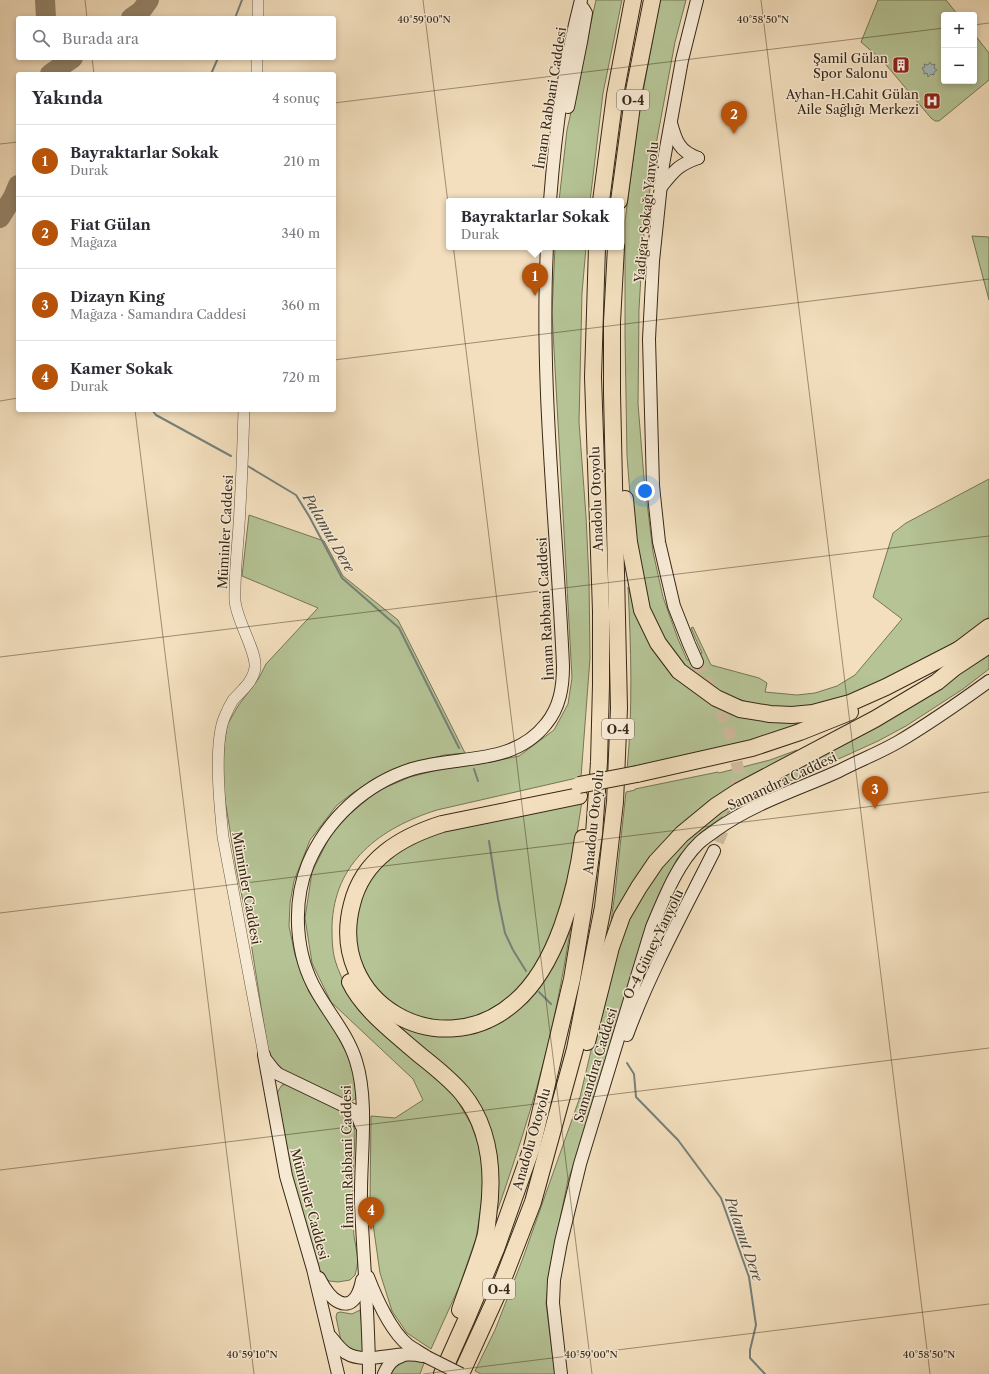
<!DOCTYPE html>
<html lang="tr">
<meta charset="utf-8">
<style>
body{margin:0;font-family:"Libre Caslon Text",serif;background:#f2f2f3;color:#2b2b33}
.controls{position:absolute;right:12px;top:12px;display:grid;overflow:hidden;border-radius:4px;box-shadow:0 2px 6px #0003}
.controls button{width:36px;height:36px;display:grid;place-items:center;padding:0;border:0;border-bottom:1px solid #e1e1e2;background:#fff;color:#2b2b33;font:20px sans-serif}
.you{position:absolute;left:645px;top:491px;width:14px;height:14px;margin:-10px;border:3px solid #fff;border-radius:50%;background:#1a73e8;box-shadow:0 0 0 6px #1a73e833}
.badge{display:grid;place-items:center;width:26px;height:26px;border-radius:50%;background:#b45309;color:#fff;font-size:13px;font-weight:700}
.pin{position:absolute;translate:-50% -33px;filter:drop-shadow(0 1px 2px #0008)}
.pin::after{content:'';position:absolute;top:21px;width:14px;height:12px;background:inherit;clip-path:polygon(0 0,100% 0,50% 100%)}
.popup{position:absolute;left:446px;top:198px;width:178px;height:52px;box-sizing:border-box;display:grid;place-content:center;border-radius:4px;background:#fff;filter:drop-shadow(0 1px 3px #0005);font-size:13px;white-space:nowrap;color:#7c7c81}
.popup b{font-size:15px;color:#2b2b33}
.popup::after{content:'';position:absolute;left:50%;top:100%;margin-left:-8px;border:8px solid transparent;border-top-color:#fff}
.list{margin:0;padding:0;list-style:none}
h2{display:flex;justify-content:space-between;align-items:center;height:52px;margin:0;padding:0 16px;font-size:17px}
h2 small{font-size:13px;font-weight:400;color:#7c7c81}
.list li{display:grid;grid-template-columns:26px 1fr auto;gap:12px;align-items:center;box-sizing:border-box;height:72px;padding:0 16px;border-top:1px solid #e1e1e2}
.list b{display:block;font-size:15px;white-space:nowrap}
.list p{margin:0;font-size:13px;white-space:nowrap;color:#7c7c81}
.list em{font-size:13px;font-style:normal;color:#7c7c81}
.icon{flex:none;width:22px;height:22px;fill:none;stroke:currentColor;stroke-width:2;stroke-linecap:round;stroke-linejoin:round}
.map{position:relative;flex:none;width:989px;height:1374px;overflow:hidden}
.search{position:absolute;background:#fff;box-shadow:0 2px 6px #0003;left:16px;top:16px;width:320px;height:44px;display:flex;align-items:center;gap:10px;box-sizing:border-box;padding:0 14px;border-radius:4px;color:#7c7c81;font-size:15px}
.panel{position:absolute;background:#fff;box-shadow:0 2px 6px #0003;left:16px;top:72px;width:320px;height:340px;border-radius:4px}
.map>svg:first-child{display:block}
.green{fill:#b5c395;stroke:#767656}
.water{fill:#a0babc;stroke:#76807a}
.lines{fill:none;stroke-linecap:round;stroke-linejoin:round}
.stream{stroke:#76807a;stroke-width:2}
.taxiway{stroke:#94846a;stroke-width:20}
.secondary-tunnel{stroke:#cdba9d;stroke-width:12;stroke-dasharray:12 6;stroke-linecap:butt}
.tertiary-casing{stroke:#655641;stroke-width:12}
.secondary-casing{stroke:#362817;stroke-width:14}
.motorway-casing{stroke:#362817;stroke-width:18}
.tertiary{stroke:#f7ead5;stroke-width:11}
.secondary{stroke:#f7ead5;stroke-width:12}
.motorway{stroke:#f3dfbe;stroke-width:16}
.secondary-bridge-casing{stroke:#362817;stroke-width:14;stroke-linecap:butt}
.motorway-bridge-casing{stroke:#362817;stroke-width:18;stroke-linecap:butt}
.secondary-bridge{stroke:#f7ead5;stroke-width:12}
.motorway-bridge{stroke:#f3dfbe;stroke-width:16}
.ticks{fill:none;stroke:#362817;stroke-width:1;stroke-opacity:0.45}
.labels{text-anchor:middle;dominant-baseline:central;stroke-width:3;stroke-linejoin:round;paint-order:stroke}
.shield{fill:#f7ead5;stroke:#706250;stroke-width:1}
.shield-label{font-size:12px;font-weight:bold;fill:#362817}
.poi-label{font-size:13px;fill:#362817;stroke:#f7ead5;text-anchor:end}
.street-label{font-size:13px;fill:#362817;stroke:#f7ead5}
.water-label{font-size:14px;font-style:italic;fill:#504c40;stroke:#f7ead5}
.ticks-label{font-size:10px;text-anchor:middle;fill:#362817;stroke:#f7ead5;stroke-width:3;stroke-linejoin:round;paint-order:stroke}
</style>
<div class="map">
<svg width="989" height="1374" viewBox="0 0 989 1374">
<rect width="100%" height="100%" fill="#f3dfbe"/>
<filter id="stains"><feTurbulence type="fractalNoise" baseFrequency=".005" numOctaves="4"/><feColorMatrix values="0 0 0 0 .2 0 0 0 0 .09 0 0 0 0 .02 0 0 0 .5 -.17"/></filter>
<radialGradient id="worn" r=".72"><stop offset=".6" stop-color="#630" stop-opacity="0"/><stop offset="1" stop-color="#630" stop-opacity=".3"/></radialGradient>
<g class="green">
<polygon points="596,0 622,0 603,93 590,201 559,201 567,130"/>
<polygon points="660,0 686,0 675,42 655,150 643,242 639,309 638,404 644,478 653,552 663,597 678,639 687,660 701,658 700,654 702,653 691,628 693,627 711,665 759,678 767,683 765,692 797,695 815,693 837,686 855,675 902,619 873,597 893,533 906,523 989,479 989,617 941,653 855,694 806,707 785,709 754,704 722,694 679,662 668,648 643,595 633,534 627,456 625,335 625,221 639,113"/>
<polygon points="878,0 946,0 958,15 944,15 944,81 974,81 974,34 989,53 989,80 939,121 935,121 931,118 882,60 861,42"/>
<polygon points="972,236 989,237 989,300"/>
<path d="M 555,247 L 586,247 L 582,293 L 579,422 L 586,516 L 589,580 L 590,658 L 581,777 L 437,810 C 380,828 334,862 332,926 C 332,936 332,949 335,960 C 338,971 344,982 349,993 L 451,1090 L 471,1124 L 483,1158 L 484,1189 L 476,1238 L 459,1287 L 431,1349 L 407,1333 L 392,1311 L 380,1273 L 370,1203 L 371,1116 L 395,1118 L 423,1100 L 413,1079 L 331,1002 L 312,963 L 305,918 L 312,872 L 331,834 L 350,814 L 377,791 L 410,777 L 445,768 L 490,762 L 519,756 L 554,730 L 568,704 L 572,678 L 552,313 Z"/>
<polygon points="249,515 324,541 343,576 398,620 465,753 444,755 415,763 381,777 354,792 337,805 310,840 294,881 290,903 289,926 295,955 309,992 332,1026 351,1061 357,1089 356,1098 350,1102 288,1074 270,1063 249,930 236,868 222,781 224,746 227,725 238,706 259,678 266,664 318,608 242,576"/>
<path d="M 628,587 L 638,620 L 699,695 L 818,717 L 772,735 L 718,749 L 627,770 C 633,709 631,648 628,587 Z"/>
<polygon points="989,654 989,669 963,689 906,726 878,741 740,804 700,833 677,859 658,897 580,1143 581,1145 568,1180 550,1268 546,1303 555,1374 481,1374 475,1371 495,1330 523,1258 580,1097 614,954 623,924 650,879 698,824"/>
<polygon points="797,750 799,752 707,805 609,935 615,893 626,792 635,790 635,789 718,772 719,773 770,760"/>
<path d="M 579,790 L 579,791 C 553,797 527,802 501,807 C 464,814 425,821 393,841 C 372,854 357,874 349,897 C 341,920 341,947 351,969 C 382,1037 461,1054 517,1006 C 521,1002 526,999 530,995 C 554,969 564,932 575,899 C 568,946 560,993 549,1040 C 534,1104 513,1166 491,1229 C 493,1216 496,1203 497,1190 C 498,1164 491,1129 478,1108 C 440,1045 346,1020 341,937 C 339,905 350,881 370,857 L 371,857 C 403,825 448,817 491,808 C 521,802 550,796 579,790 Z"/>
<polygon points="582,801 573,859 558,922 538,967 498,1009 462,1023 413,1018 372,989 352,943 361,891 389,854 427,835"/>
<polygon points="290,1084 343,1111 352,1119 355,1131 352,1207 354,1236 358,1259 357,1267 355,1275 350,1280 338,1282 329,1281 321,1274 291,1176 276,1099 278,1091 282,1085"/>
<polygon points="360,1310 365,1354 353,1353 341,1341 336,1317 337,1313 340,1312 352,1314"/>
<polygon points="403,1360 420,1360 424,1363 420,1374 389,1374 390,1372"/>
</g>
<polygon class="water" points="930,62 932,65 935,64 934,68 937,70 934,72 934,75 931,74 928,77 927,73 924,74 924,71 922,68 925,67 924,64 928,65"/>
<g class="lines">
<g class="stream">
<polyline points="235,18 242,0"/>
<polyline points="211,74 218,58"/>
<polyline points="152,410 156,415 231,456"/>
<polyline points="246,465 296,495 309,516 342,578 399,628 459,748"/>
<polyline points="474,769 478,781"/>
<polyline points="489,841 498,899 505,933 513,950 526,971"/>
<polyline points="539,992 551,1004"/>
<polyline points="627,1063 634,1074 636,1097 678,1140 721,1198 749,1277 756,1325 750,1350 750,1358 765,1374"/>
</g>
<g class="taxiway">
<polyline points="45,0 46,18"/>
<polyline points="131,18 141,11 149,0"/>
<polyline points="50,74 73,58"/>
<polyline points="0,218 13,197 18,185"/>
</g>
<polyline class="secondary-tunnel" points="697,662 712,690 730,734 739,773 730,814 714,851"/>
<g class="tertiary-casing">
<g id="tertiary">
<polyline points="258,18 258,0"/>
<polyline points="257,74 257,58"/>
<path d="M 244,410 C 243,442 242,475 240,507 C 239,538 234,570 235,601 C 237,622 257,651 255,668 C 253,682 242,690 233,700 C 230,705 227,711 225,716 C 213,742 220,808 223,837 L 264,1055"/>
</g>
</g>
<g class="secondary-casing">
<g id="secondary">
<polyline points="568,107 581,42 586,13 583,8"/>
<path d="M 671,123 C 676,141 679,151 698,158"/>
<path d="M 661,187 C 674,171 678,165 698,158"/>
<path d="M 550,201 C 555,134 564,65 581,0"/>
<polyline points="697,662 689,644 674,606 659,542 653,486 649,339 653,261 663,165 682,60 697,0"/>
<path d="M 627,1035 C 650,972 684,911 714,851"/>
<polyline points="264,1055 286,1176 313,1269 338,1374"/>
<polyline points="266,1060 273,1069 278,1074 353,1110 357,1114 361,1125"/>
<path d="M 368,1277 C 376,1298 391,1331 408,1345 C 414,1349 421,1353 427,1357"/>
<path d="M 319,1278 C 323,1286 330,1298 339,1302 C 354,1309 360,1291 362,1280"/>
<path d="M 331,1337 C 335,1342 340,1349 346,1353 C 367,1366 399,1349 422,1356"/>
<path d="M 369,1374 C 369,1316 363,1259 361,1202 C 360,1159 369,1102 356,1061 C 348,1035 330,1015 317,992 C 295,955 292,904 308,864 C 327,819 365,784 412,769 C 458,755 513,766 546,724 C 560,707 563,687 563,666 C 557,526 540,387 547,247"/>
<path d="M 384,1374 C 388,1365 392,1359 402,1356"/>
<path d="M 561,1374 L 553,1303 L 554,1280 L 561,1242 L 580,1164 L 652,927 C 664,899 677,864 699,843 C 704,838 711,834 716,830 C 754,803 797,790 839,771 C 858,761 879,753 898,742 C 930,723 960,702 989,681"/>
</g>
</g>
<g class="motorway-casing">
<g id="motorway">
<polyline points="601,201 615,95 633,0"/>
<polyline points="619,201 634,91 652,0"/>
<polyline points="625,499 629,542 642,610 658,643 679,671 716,698 740,709 770,714 792,715 813,713 850,703 886,687 960,649"/>
<polyline points="952,655 989,627"/>
<polyline points="637,774 752,748 800,732 850,712"/>
<path d="M 579,796 L 442,824 C 401,837 363,859 352,904 C 326,1002 440,1068 515,1002 C 557,966 576,891 583,838"/>
<path d="M 350,982 C 363,1010 398,1036 421,1056 C 435,1067 450,1079 462,1093 C 491,1128 494,1174 488,1217 C 487,1224 487,1231 485,1238 C 478,1263 468,1286 460,1310"/>
<polyline points="587,1042 611,947 622,916 639,887 656,862 682,834 716,806 739,791 875,719 937,682 954,668 989,645"/>
<polyline points="442,1374 467,1318 496,1249 532,1147 572,979 583,912 594,834 599,762 601,685 601,611 593,377 597,247"/>
<polyline points="461,1374 497,1295 533,1202 575,1049 603,907 615,802 619,708 612,393 612,322 616,247"/>
</g>
</g>
<use href="#tertiary" class="tertiary"/>
<use href="#secondary" class="secondary"/>
<use href="#motorway" class="motorway"/>
<g class="secondary-bridge-casing">
<polyline id="secondary-bridge" points="427,1357 461,1374"/>
</g>
<g class="motorway-bridge-casing">
<polyline id="motorway-bridge" points="579,785 637,774"/>
</g>
<use href="#secondary-bridge" class="secondary-bridge"/>
<use href="#motorway-bridge" class="motorway-bridge"/>
</g>
<path class="ticks" d="M 85,0 L 87,18M 423,0 L 592,1374M 761,0 L 930,1374M 974,25 L 989,23M 92,58 L 94,74M 334,103 L 944,28M 0,144 L 18,142M 334,360 L 989,279M 0,401 L 18,398M 135,410 L 254,1374M 0,657 L 989,536M 0,913 L 989,792M 0,1170 L 989,1048M 423,1374 L 989,1304"/>
<defs>
<g id="building-square" transform="scale(0.9)"><rect x="-9" y="-9" width="18" height="18" rx="4" fill="#8f2418" stroke="#f7ead5"/><path d="M-4-6H4V6H1V3H-1V6H-4ZM-2.5-4.3h1.7v1.8h-1.7ZM.8-4.3h1.7v1.8H.8ZM-2.5-1h1.7V.8h-1.7ZM.8-1h1.7V.8H.8Z" fill="#fff"/></g>
<g id="hospital-square" transform="scale(0.9)"><rect x="-9" y="-9" width="18" height="18" rx="4" fill="#8f2418" stroke="#f7ead5"/><path d="M-5-5h3v3.5h4V-5h3V5h-3V1.5h-4V5h-3Z" fill="#fff"/></g>
</defs>
<g fill-rule="evenodd">
<use href="#building-square" x="901" y="65"/>
<use href="#hospital-square" x="932" y="101"/>
</g>
<g class="labels">
<g class="shield">
<rect x="617" y="90" width="32" height="20" rx="3"/>
<rect x="602" y="719" width="32" height="20" rx="3"/>
<rect x="483" y="1279" width="32" height="20" rx="3"/>
</g>
<g class="shield-label">
<text x="633" y="100">O-4</text>
<text x="618" y="729">O-4</text>
<text x="499" y="1289">O-4</text>
</g>
<g class="poi-label">
<text x="888" y="58">Şamil Gülan<tspan x="888" dy="15">Spor Salonu</tspan></text>
<text x="919" y="94">Ayhan-H.Cahit Gülan<tspan x="919" dy="15">Aile Sağlığı Merkezi</tspan></text>
</g>
<g class="street-label">
<text transform="translate(550 98) rotate(-81)">İmam Rabbani Caddesi</text>
<text transform="translate(646 212) rotate(-84)">Yadigar Sokağı Yanyolu</text>
<text transform="translate(596 499) rotate(-92)">Anadolu Otoyolu</text>
<text transform="translate(225 532) rotate(-87)">Müminler Caddesi</text>
<text transform="translate(545 609) rotate(-93)">İmam Rabbani Caddesi</text>
<text transform="translate(782 781) rotate(-25)">Samandıra Caddesi</text>
<text transform="translate(593 822) rotate(-84)">Anadolu Otoyolu</text>
<text transform="translate(247 888) rotate(80)">Müminler Caddesi</text>
<text transform="translate(653 944) rotate(-64)">O-4 Güney Yanyolu</text>
<text transform="translate(595 1065) rotate(-73)">Samandıra Caddesi</text>
<text transform="translate(531 1139) rotate(-74)">Anadolu Otoyolu</text>
<text transform="translate(347 1157) rotate(-91)">İmam Rabbani Caddesi</text>
<text transform="translate(310 1204) rotate(75)">Müminler Caddesi</text>
</g>
<g class="water-label">
<text transform="translate(329 533) rotate(60)">Palamut Dere</text>
<text transform="translate(744 1239) rotate(71)">Palamut Dere</text>
</g>
</g>
<g class="ticks-label">
<text x="424" y="23">40°59'00"N</text>
<text x="763" y="23">40°58'50"N</text>
<text x="252" y="1358">40°59'10"N</text>
<text x="591" y="1358">40°59'00"N</text>
<text x="929" y="1358">40°58'50"N</text>
</g>
<rect width="100%" height="100%" filter="url(#stains)"/>
<rect width="100%" height="100%" fill="url(#worn)"/>
</svg>
<div class="controls">
<button>+</button>
<button>−</button>
</div>
<div class="you"></div>
<div class="pin badge" style="left:535px;top:296px">1</div>
<div class="popup"><b>Bayraktarlar Sokak</b>Durak</div>
<div class="pin badge" style="left:734px;top:134px">2</div>
<div class="pin badge" style="left:875px;top:809px">3</div>
<div class="pin badge" style="left:371px;top:1230px">4</div>
<div class="search"><svg class="icon" aria-label="search" viewBox="0 0 24 24"><circle cx="10" cy="10" r="6"/><path d="M15 15l6 6"/></svg>Burada ara</div>
<section class="panel">
<h2>Yakında<small>4 sonuç</small></h2>
<ul class="list">
<li><span class="badge">1</span><div><b>Bayraktarlar Sokak</b><p>Durak</p></div><em>210 m</em></li>
<li><span class="badge">2</span><div><b>Fiat Gülan</b><p>Mağaza</p></div><em>340 m</em></li>
<li><span class="badge">3</span><div><b>Dizayn King</b><p>Mağaza · Samandıra Caddesi</p></div><em>360 m</em></li>
<li><span class="badge">4</span><div><b>Kamer Sokak</b><p>Durak</p></div><em>720 m</em></li>
</ul>
</section>
</div>
